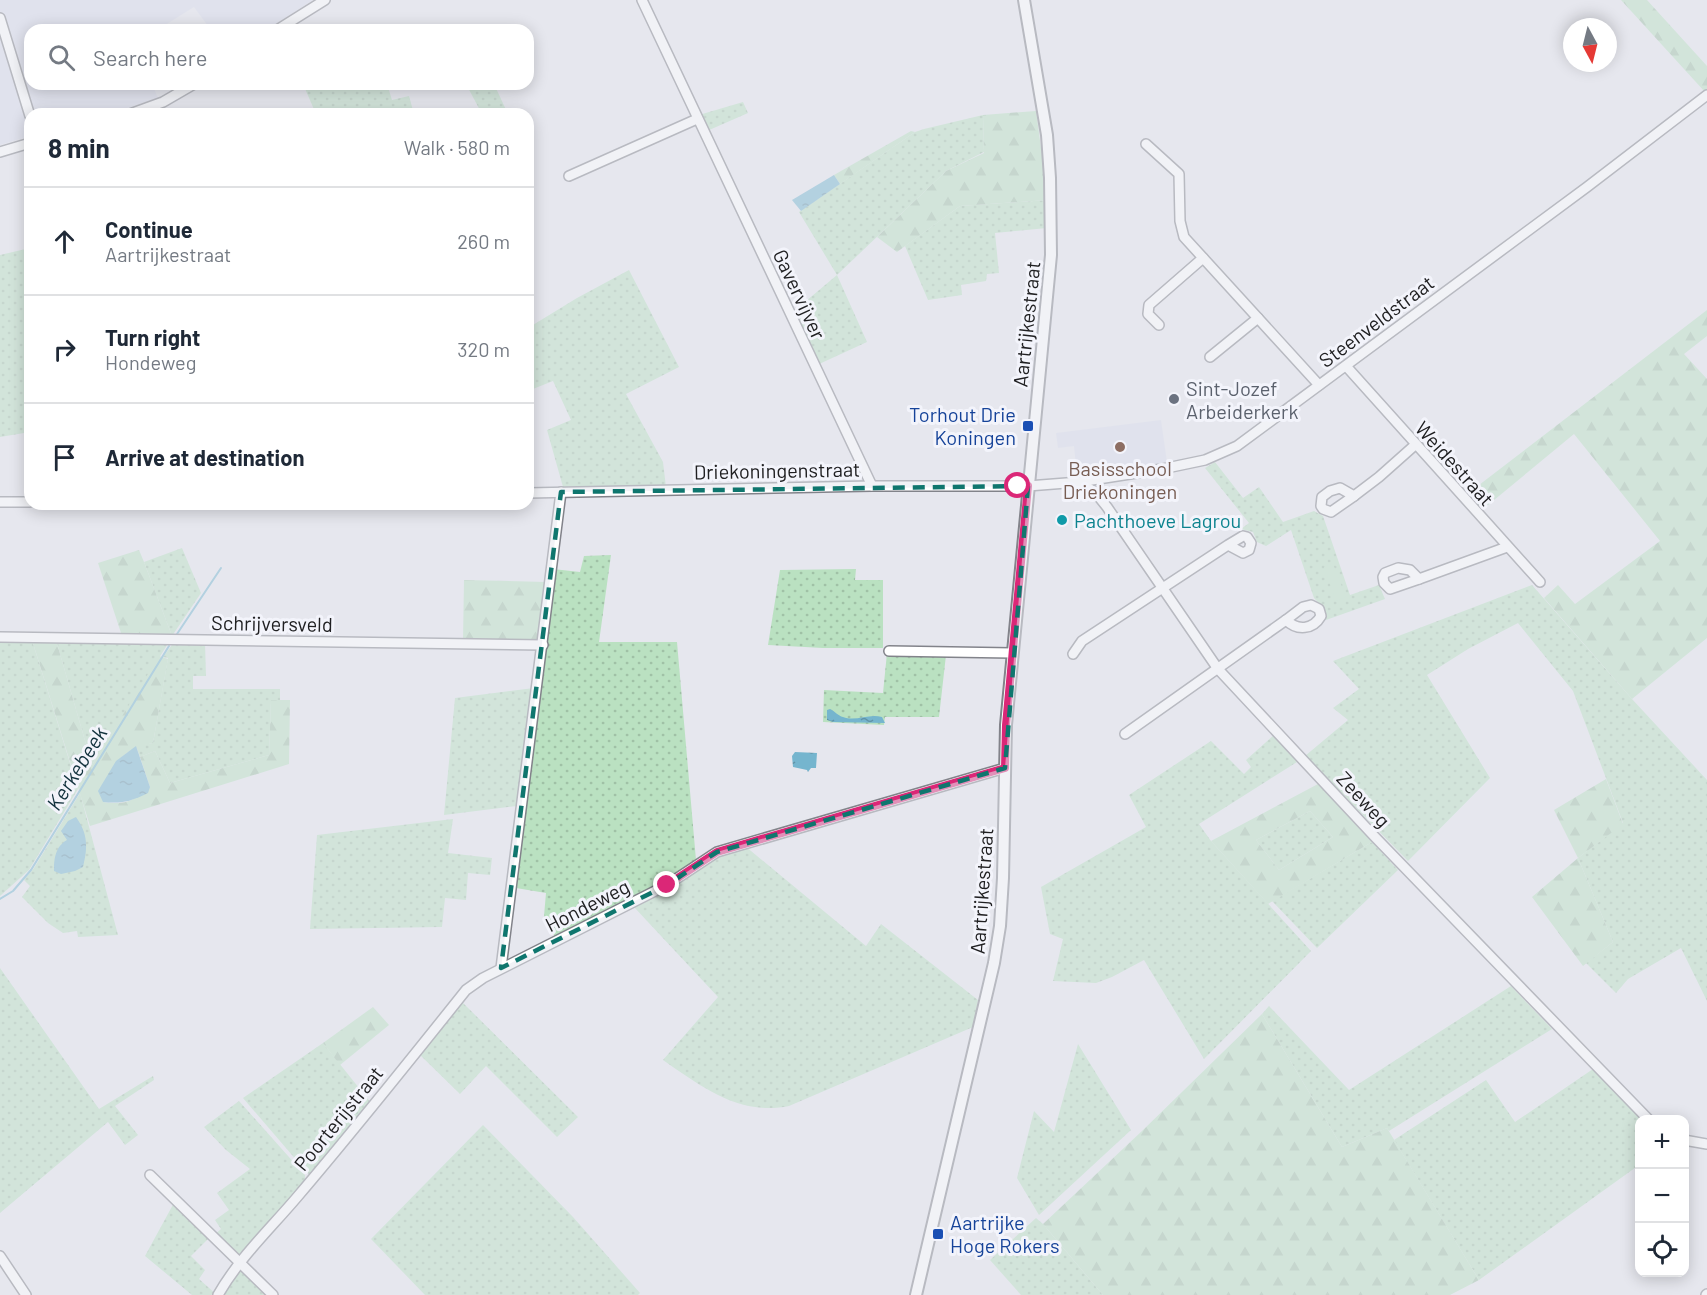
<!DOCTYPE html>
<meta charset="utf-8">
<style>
body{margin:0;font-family:Barlow,sans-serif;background:#f6f6f7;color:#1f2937}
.controls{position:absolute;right:18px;bottom:18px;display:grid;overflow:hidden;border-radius:12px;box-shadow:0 3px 15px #0003}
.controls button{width:54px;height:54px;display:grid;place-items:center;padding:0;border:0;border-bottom:2px solid #e0e1e3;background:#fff;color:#1f2937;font:30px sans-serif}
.compass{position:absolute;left:1563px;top:18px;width:54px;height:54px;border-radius:50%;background:#fff;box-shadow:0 3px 15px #0003;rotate:173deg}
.stop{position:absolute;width:18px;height:18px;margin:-14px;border:4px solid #db2777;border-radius:50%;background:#fff}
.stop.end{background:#db2777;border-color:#fff;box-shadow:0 2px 6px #0008}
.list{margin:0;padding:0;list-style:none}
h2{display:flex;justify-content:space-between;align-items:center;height:78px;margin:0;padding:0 24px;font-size:26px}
h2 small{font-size:20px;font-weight:400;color:#747a83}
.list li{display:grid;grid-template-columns:39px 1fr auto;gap:18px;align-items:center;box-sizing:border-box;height:108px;padding:0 24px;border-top:2px solid #e0e1e3}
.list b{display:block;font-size:22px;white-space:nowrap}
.list p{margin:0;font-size:20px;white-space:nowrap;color:#747a83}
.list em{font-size:20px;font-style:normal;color:#747a83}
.icon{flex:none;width:33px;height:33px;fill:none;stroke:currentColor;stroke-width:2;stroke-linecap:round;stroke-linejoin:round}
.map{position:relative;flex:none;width:1707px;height:1295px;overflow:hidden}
.search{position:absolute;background:#fff;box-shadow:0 3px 15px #0003;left:24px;top:24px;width:510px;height:66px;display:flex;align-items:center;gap:15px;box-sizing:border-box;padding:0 21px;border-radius:18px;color:#747a83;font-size:22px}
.panel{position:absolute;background:#fff;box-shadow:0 3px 15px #0003;left:24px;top:108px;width:510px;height:402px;border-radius:18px}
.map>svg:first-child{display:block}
.built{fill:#dadcea}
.green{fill:url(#green-dots)}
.forest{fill:url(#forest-firs);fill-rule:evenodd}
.pitch{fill:#bae1c1}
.water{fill:url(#water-ripples)}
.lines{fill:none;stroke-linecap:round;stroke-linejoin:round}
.stream{stroke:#75b5ce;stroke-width:2}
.minor-casing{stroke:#82838a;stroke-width:12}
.tertiary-casing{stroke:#82838a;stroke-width:14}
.minor{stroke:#fff;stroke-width:9}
.tertiary{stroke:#fff;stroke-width:10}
.route{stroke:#db2777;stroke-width:8}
.marked{fill:none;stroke:#0f766e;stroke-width:4.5;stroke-dasharray:12 8;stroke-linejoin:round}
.worship-dot{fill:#6b7280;stroke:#f3f4fb;stroke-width:2}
.transit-dot{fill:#1a4fb4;stroke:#f3f4fb;stroke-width:2}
.education-dot{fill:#8d6e63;stroke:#f3f4fb;stroke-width:2}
.culture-dot{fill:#0f9aa8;stroke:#f3f4fb;stroke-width:2}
.labels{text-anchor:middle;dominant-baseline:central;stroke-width:6;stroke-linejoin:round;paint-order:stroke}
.street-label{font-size:20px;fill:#202022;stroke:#f3f4fb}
.worship-label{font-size:20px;fill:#5b616d;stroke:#f3f4fb;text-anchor:start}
.transit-label{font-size:20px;fill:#164399;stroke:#f3f4fb;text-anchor:end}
.education-label{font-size:20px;fill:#785e54;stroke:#f3f4fb}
.culture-label{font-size:20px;fill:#0d838f;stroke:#f3f4fb;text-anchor:start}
.water-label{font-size:21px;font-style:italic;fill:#11313c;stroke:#f3f4fb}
</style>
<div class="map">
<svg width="1707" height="1295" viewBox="0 0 1707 1295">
<defs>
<pattern id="green-dots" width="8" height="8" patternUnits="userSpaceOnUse" patternTransform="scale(1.5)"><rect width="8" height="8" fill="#bae1c1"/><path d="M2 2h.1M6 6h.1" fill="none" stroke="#a0c1a6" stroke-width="1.8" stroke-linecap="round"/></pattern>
<pattern id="forest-firs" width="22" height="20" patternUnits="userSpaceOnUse" patternTransform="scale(1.5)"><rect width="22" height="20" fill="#bae1c1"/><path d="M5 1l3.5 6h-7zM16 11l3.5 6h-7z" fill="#a0c1a6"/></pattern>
<pattern id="water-ripples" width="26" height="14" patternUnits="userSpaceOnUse" patternTransform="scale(1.5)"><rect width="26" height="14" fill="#75b5ce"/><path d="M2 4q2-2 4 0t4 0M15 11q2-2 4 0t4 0" fill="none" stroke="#6093a7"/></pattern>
</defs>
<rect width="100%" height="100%" fill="#e6e7ee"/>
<g class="built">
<polygon points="0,0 313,0 267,30 211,30 194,7 157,30 30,30 30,84 152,84 158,98 109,114 30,114 30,136 0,145"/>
<polygon points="1161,420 1167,462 1077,476 1074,446 1058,448 1056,433"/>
</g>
<g class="green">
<polygon points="303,84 387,84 392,100 409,96 414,114 316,114"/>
<polygon points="466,84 494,84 508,114 482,114"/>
<polygon points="743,102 748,113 707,131 699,115"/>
<polygon points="983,115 984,152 946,171 837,275 867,342 817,365 793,312 837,275 799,212 915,132 924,129"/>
<polygon points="1048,200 1047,228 995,233 999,273 987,274 986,281 961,285 962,295 928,300 905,246 960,206"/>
<polygon points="30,248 30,432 0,437 0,255"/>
<polygon points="629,270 679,367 626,394 663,462 666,487 563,487 547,430 571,420 553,381 528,391 528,328 577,298"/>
<polygon points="1215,462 1243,498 1259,487 1283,522 1314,511 1323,516 1350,595 1379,585 1385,599 1326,620 1324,609 1314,598 1291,530 1266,546 1257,542 1253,532 1241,529 1249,523 1205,468"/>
<polygon points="182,548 201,593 172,636 144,562"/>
<polygon points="611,555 599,642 677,642 696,860 677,876 556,939 544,916 546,893 516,888 553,569 580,572 584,556"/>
<polygon points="856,569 855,580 883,580 883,648 823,648 768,645 780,570"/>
<polygon points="1532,585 1632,699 1707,780 1707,1001 1681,948 1628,979 1616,993 1586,963 1613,942 1578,858 1623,823 1573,691 1518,623 1468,649 1427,675 1490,778 1408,861 1305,756 1348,720 1333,708 1359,689 1333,661"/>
<polygon points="0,640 32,640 78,789 29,870 0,896"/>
<polygon points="56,640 169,642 92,765"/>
<polygon points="174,642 205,643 206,676 193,676 193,689 280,689 280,700 271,701 269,755 170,783 155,751 140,757 136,746 153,743 168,658 163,657"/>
<polygon points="887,653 946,655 939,717 885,717 884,725 823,722 824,690 883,693"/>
<polygon points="534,688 517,806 444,815 455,698"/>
<polygon points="1274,735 1297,762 1199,824 1211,841 1311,951 1204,1059 1144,960 1112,977 1096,983 1053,981 1063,939 1050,934 1041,887 1146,827 1129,795 1211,741 1244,774 1251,767 1246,760"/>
<polygon points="80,793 118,935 78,937 77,931 63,933 48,923 22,897 30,886 24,880 34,868"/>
<polygon points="1310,811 1333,837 1279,870 1256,840"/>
<polygon points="453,819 448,853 492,858 490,875 468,873 466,900 445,898 442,927 310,929 317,835"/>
<polygon points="1372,842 1398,870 1317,948 1272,901"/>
<path d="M 745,846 L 866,946 L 881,924 L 978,1000 L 973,1027 L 789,1106 C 739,1116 702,1087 663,1060 L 718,997 L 634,907 L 674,887 L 715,857 Z"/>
<polygon points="0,968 99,1109 153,1076 154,1080 115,1106 138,1135 125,1145 108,1122 0,1213"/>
<polygon points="1511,986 1552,1029 1389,1131 1387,1128 1342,1147 1262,1014 1269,1006 1349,1090"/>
<polygon points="461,1001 578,1117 557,1137 486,1066 460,1094 418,1053"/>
<polygon points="323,1043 371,1103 310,1176 243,1098"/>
<polygon points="1078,1044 1131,1130 1039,1215 1017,1178 1034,1111 1054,1132"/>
<polygon points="1593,1069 1642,1119 1640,1120 1639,1165 1479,1280 1394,1140 1486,1080 1515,1122"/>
<polygon points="239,1101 305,1175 305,1181 240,1257 237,1256 214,1235 221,1229 215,1220 229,1210 217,1193 250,1169 226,1150 204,1127"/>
<polygon points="483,1125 573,1217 640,1293 638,1295 425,1295 371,1239"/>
<polygon points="175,1201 209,1238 191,1256 205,1270 199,1279 217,1295 192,1295 145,1256"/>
<polygon points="1036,1218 1043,1224 1103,1295 1021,1295 990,1260"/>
<polygon points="240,1263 273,1295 221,1295"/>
</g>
<g class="forest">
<polygon points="1621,0 1647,0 1707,66 1707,90 1705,92"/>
<polygon points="1036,111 1048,200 960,206 897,252 877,237 946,171 984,153 983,115"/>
<polygon points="911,131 915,132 840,184 834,175"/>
<polygon points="1707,310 1707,336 1684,354 1707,379 1707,638 1632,699 1544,598 1558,585 1575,604 1660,541 1574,434 1482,510 1466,495"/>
<polygon points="139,550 144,562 172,636 122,636 98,563"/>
<polygon points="464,580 546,582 539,644 463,641"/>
<path d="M 32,640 L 56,640 L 92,765 L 159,656 L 168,659 L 153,743 C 114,751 114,768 103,802 C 126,805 131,802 150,787 L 140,757 L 155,751 L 170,783 L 269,755 L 271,700 L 290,700 L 289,764 L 90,826 Z"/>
<polygon points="1606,779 1623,824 1578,858 1613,942 1583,966 1532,897 1578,858 1554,810"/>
<path d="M 1318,784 L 1372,842 L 1268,904 L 1211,841 ZM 1310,811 L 1333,837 L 1279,870 L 1256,840 Z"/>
<polygon points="373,1007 389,1025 340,1065 323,1043"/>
<polygon points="1262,1014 1342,1147 1387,1128 1479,1280 1450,1295 1103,1295 1043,1224 1142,1131"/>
</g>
<polygon class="pitch" points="1333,564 1346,597 1336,601 1324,567"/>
<g class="water">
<polygon points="834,175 840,184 801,211 792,200"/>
<path d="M 830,709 C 835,711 838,716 843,717 C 856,722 869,713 882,717 L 885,723 L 833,722 L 827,720 L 827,710 Z"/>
<path d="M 136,746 L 150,787 L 148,793 C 132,801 121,804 103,802 L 98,791 L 116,761 Z"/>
<polygon points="795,752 817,753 816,768 811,768 808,772 807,770 793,767 792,756"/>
<path d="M 76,817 C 88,834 88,847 83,867 L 75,871 L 61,874 L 54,871 C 54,859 55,847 67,840 L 61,831 L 68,821 Z"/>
</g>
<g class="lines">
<g class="stream">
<polyline points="177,634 221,568"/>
<polyline points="0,899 13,891 31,870 169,646"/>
</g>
<g class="minor-casing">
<g id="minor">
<polyline points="642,0 872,486"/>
<polyline points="0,18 30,116"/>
<polyline points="277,30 325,0"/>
<polyline points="130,114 163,102 194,84"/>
<polyline points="1146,144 1179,174 1180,221 1184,237 1319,385"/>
<polyline points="0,152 30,143"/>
<polyline points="569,176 697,119"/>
<polyline points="1159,325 1148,314 1149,305 1203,258"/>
<polyline points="1210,357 1258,318"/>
<polyline points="1346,366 1540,582"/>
<polyline points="1079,482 1095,492 1107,507 1218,669 1374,836 1649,1120"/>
<polygon points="1340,488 1354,496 1331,512 1323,509 1321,506 1322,497 1330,491"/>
<polyline points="528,493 872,486 1028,486 1079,482 1162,469 1205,460 1237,446 1587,187 1707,95"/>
<polyline points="1354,496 1379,477 1415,445"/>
<polyline points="0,502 30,502"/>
<polygon points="1398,568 1410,570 1419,579 1390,589 1384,583 1383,577 1385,573"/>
<polyline points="1419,579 1507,547"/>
<path d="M 1311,605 L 1319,609 L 1321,616 C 1313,630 1297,631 1286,620 L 1303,607 Z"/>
<polyline points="0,637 543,645"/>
<polyline points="889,651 1012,653"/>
<polyline points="1073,654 1082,641 1228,545 1243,553 1249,550 1251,543 1247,537 1243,536 1228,545"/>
<polyline points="1125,734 1286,620"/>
<polyline points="501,968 561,492"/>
<polyline points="1684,1140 1707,1144"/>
<polyline points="150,1175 273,1295"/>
<polyline points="0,1256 26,1295"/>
<path d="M 218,1295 C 239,1258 271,1228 298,1196 C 356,1128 411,1059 466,990 L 483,978 L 667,885 L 717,852 L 1005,768"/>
<polyline points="1706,1295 1707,1294"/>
</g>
</g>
<g class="tertiary-casing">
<polyline id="tertiary" points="916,1295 994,963 1000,926 1003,878 1006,725 1051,255 1050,178 1047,135 1024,0"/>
</g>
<use href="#minor" class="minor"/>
<use href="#tertiary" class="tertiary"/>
</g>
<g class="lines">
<polyline class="route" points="667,885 717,852 1005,768 1006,725 1028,486 1018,486"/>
</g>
<path d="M0 0H1707V1295H0ZM 1028,486 L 1005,768 L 717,852 L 667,885 L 501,968 L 561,492 Z" fill="#e6e7ee" fill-opacity=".55" fill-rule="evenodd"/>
<path class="marked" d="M 1028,486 L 1005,768 L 717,852 L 667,885 L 501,968 L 561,492 Z"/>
<circle class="worship-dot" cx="1174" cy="399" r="6"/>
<g class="transit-dot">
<rect x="1022" y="420" width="12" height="12" rx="3"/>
<rect x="932" y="1228" width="12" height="12" rx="3"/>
</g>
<circle class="education-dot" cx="1120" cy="447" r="6"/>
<circle class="culture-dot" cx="1062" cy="520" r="6"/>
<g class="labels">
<g class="street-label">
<text transform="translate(800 294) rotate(65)">Gavervijver</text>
<text transform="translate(1376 321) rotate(-37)">Steenveldstraat</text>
<text transform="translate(1026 324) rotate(-84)">Aartrijkestraat</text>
<text transform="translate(1455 463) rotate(48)">Weidestraat</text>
<text transform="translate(777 470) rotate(-1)">Driekoningenstraat</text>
<text transform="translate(272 623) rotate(1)">Schrijversveld</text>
<text transform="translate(1364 799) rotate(47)">Zeeweg</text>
<text transform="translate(981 891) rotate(-86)">Aartrijkestraat</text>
<text transform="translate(587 905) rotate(-27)">Hondeweg</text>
<text transform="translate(338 1118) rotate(-51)">Poorterijstraat</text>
</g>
<g class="worship-label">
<text x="1186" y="388">Sint-Jozef<tspan x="1186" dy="23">Arbeiderkerk</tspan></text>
</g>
<g class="transit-label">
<text x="1016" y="414">Torhout Drie<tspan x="1016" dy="23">Koningen</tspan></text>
<text x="950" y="1222" text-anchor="start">Aartrijke<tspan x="950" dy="23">Hoge Rokers</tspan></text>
</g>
<g class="education-label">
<text x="1120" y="468">Basisschool<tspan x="1120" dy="23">Driekoningen</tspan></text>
</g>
<g class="culture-label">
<text x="1074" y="520">Pachthoeve Lagrou</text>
</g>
<g class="water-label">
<text transform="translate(76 768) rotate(-58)">Kerkebeek</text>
</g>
</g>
</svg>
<div class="controls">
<button>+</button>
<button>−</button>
<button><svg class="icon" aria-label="locate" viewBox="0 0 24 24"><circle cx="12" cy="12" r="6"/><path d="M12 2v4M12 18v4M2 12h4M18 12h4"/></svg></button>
</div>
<svg class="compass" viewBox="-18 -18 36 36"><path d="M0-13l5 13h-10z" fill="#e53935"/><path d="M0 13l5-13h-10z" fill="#747a83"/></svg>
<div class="stop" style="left:1018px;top:486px"></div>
<div class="stop end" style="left:667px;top:885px"></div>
<div class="search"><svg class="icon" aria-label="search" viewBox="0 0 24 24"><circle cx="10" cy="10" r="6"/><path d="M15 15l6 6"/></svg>Search here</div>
<section class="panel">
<h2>8 min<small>Walk · 580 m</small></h2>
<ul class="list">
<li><svg class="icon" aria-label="ahead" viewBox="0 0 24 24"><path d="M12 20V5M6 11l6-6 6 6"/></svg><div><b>Continue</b><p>Aartrijkestraat</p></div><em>260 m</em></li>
<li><svg class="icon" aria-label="right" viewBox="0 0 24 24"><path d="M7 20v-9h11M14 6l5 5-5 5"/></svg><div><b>Turn right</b><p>Hondeweg</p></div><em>320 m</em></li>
<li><svg class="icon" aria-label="arrive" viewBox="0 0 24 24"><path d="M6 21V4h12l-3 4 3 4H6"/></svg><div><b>Arrive at destination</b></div></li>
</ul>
</section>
</div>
